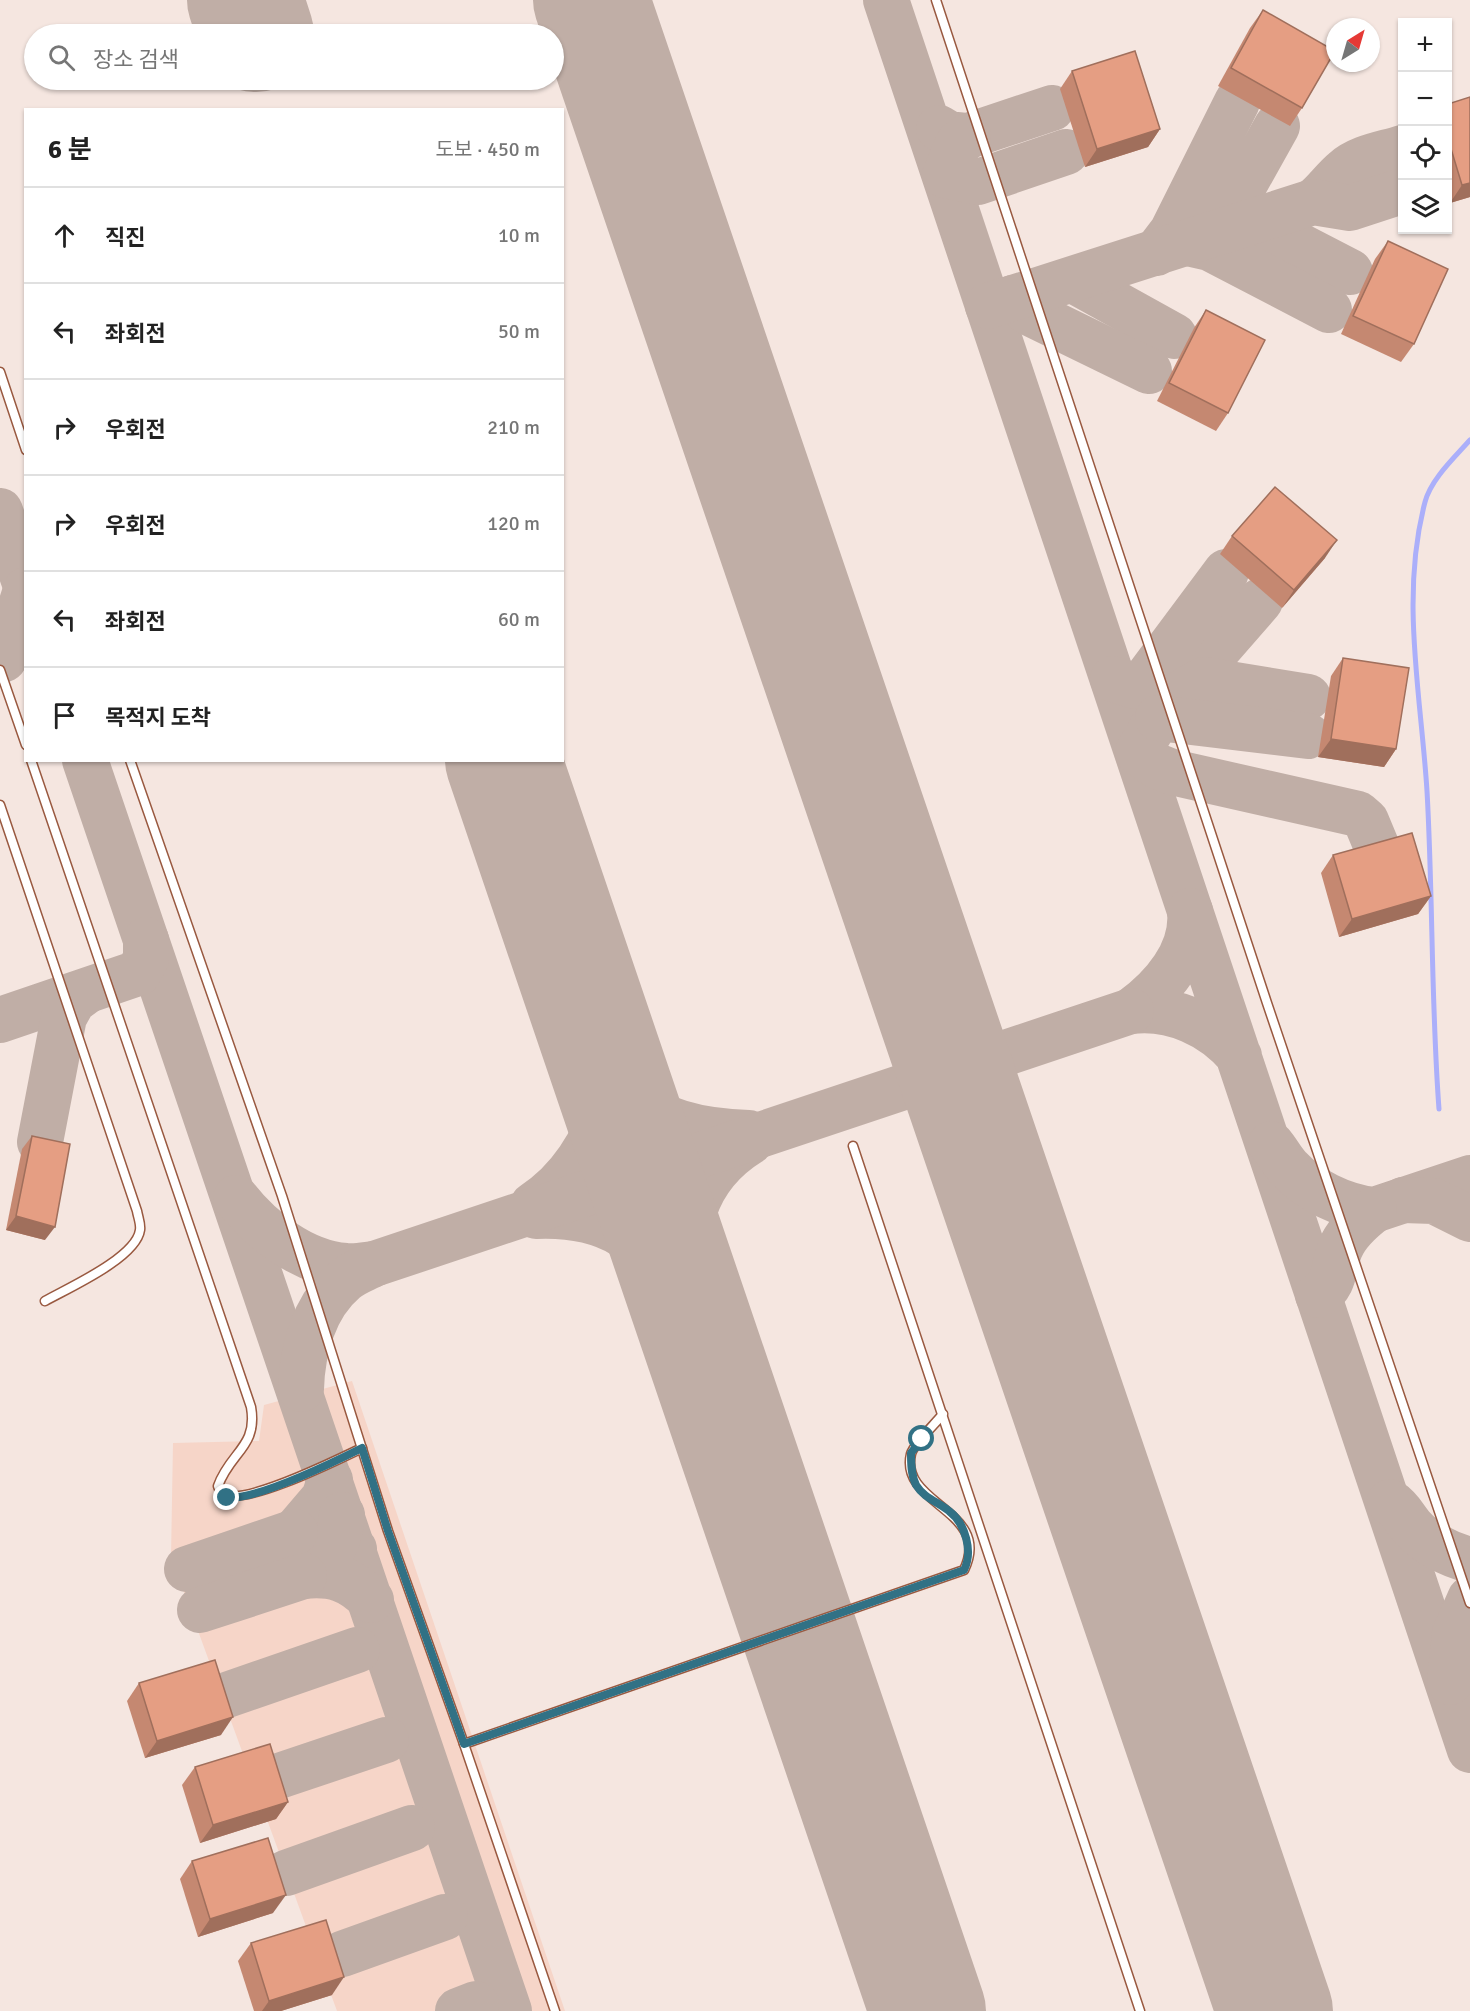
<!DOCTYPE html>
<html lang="ko">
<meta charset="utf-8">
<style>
body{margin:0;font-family:Signika,"Noto Sans KR",sans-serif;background:#f6f6f6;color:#222}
.controls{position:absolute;right:18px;top:18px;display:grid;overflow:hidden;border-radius:0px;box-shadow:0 2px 4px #0004}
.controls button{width:54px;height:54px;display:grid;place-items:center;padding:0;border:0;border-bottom:2px solid #e0e0e0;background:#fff;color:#222;font:30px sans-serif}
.compass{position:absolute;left:1326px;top:18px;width:54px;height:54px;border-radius:50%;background:#fff;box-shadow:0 2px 4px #0004;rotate:37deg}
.stop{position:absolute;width:18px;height:18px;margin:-14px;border:4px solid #317185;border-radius:50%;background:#fff}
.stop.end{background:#317185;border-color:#fff;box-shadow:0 2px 6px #0008}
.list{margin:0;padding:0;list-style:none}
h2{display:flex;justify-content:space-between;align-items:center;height:78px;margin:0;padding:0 24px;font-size:26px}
h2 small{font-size:20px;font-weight:400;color:#767676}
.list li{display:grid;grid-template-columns:39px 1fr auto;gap:18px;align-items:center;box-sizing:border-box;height:96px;padding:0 24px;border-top:2px solid #e0e0e0}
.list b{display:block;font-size:22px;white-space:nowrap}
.list em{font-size:20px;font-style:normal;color:#767676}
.icon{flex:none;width:33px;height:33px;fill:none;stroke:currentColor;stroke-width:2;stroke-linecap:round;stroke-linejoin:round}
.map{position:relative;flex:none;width:1470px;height:2011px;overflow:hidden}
.search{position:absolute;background:#fff;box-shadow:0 2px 4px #0004;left:24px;top:24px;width:540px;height:66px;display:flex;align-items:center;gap:15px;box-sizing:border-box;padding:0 21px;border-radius:33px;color:#767676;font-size:22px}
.panel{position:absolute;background:#fff;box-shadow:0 2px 4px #0004;left:24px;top:108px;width:540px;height:654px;border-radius:0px}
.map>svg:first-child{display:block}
.built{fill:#f6d5c8}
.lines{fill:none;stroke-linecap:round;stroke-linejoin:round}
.stream{stroke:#abaffa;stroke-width:5}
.taxiway{stroke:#c0aea6;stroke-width:46}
.runway{stroke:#c0aea6;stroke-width:116}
.service-casing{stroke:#995940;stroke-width:11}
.service{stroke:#fff;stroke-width:8}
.wall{fill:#c58871}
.shaded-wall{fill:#a06f5c}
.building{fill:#e59e83;stroke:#a06f5c;stroke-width:1.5}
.route{stroke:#317185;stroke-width:8}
</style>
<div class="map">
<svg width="1470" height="2011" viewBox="0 0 1470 2011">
<rect width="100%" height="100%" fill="#f5e6e0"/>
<polygon class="built" points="352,1381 565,2011 337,2011 171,1557 173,1443 259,1441 264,1405"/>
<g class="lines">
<path class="stream" d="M 1439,1109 C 1431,1003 1433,897 1427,791 C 1421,695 1400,597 1425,502 C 1431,479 1455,457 1470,440"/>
<g class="taxiway">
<polyline points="886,0 1190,911"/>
<polyline points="939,128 949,134 968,136 1052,108"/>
<polyline points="968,136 958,144 945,175 978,182 1066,152"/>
<path d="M 1313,202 C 1325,193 1333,180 1344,171 C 1359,157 1384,154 1402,148"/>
<polyline points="1246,224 1263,227 1350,272"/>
<polyline points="1212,235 1225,219 1277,126"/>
<polyline points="1188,243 1210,248 1329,310"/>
<polyline points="1156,253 1172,232 1237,102"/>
<polyline points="1073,280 1174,336"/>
<polyline points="1013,298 1028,312 1149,371"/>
<polyline points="988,306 1313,202 1350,208 1402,191"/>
<polyline points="0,511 26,586"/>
<polyline points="1260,601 1158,718 1138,752 1157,766 1172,772 1358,814 1366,821 1376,845"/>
<polyline points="4,659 26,590"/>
<polyline points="1113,679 1134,686 1144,682 1226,572"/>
<polyline points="1181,693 1204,680 1308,697"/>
<polyline points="1158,718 1308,736"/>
<polyline points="85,760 509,2011"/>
<polyline points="0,1020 138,973 146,959 146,940"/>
<path d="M 601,1049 C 610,1065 618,1084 631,1096 C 661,1124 709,1132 749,1133"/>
<path d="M 1239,1056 C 1213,1025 1172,1006 1131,1011 C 1163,988 1194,952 1190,911 L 1470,1750"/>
<polyline points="40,1142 64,1017 73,1001 85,992"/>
<path d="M 1271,1144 C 1278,1152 1282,1161 1289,1168 C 1309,1190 1344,1207 1374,1210 L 1470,1178"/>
<path d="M 236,1198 C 261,1230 303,1263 346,1266 C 355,1267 365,1265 374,1264"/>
<polyline points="1403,1200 1434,1201 1470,1219"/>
<path d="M 533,1205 C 567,1183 598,1141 603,1100 C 605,1083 603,1066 601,1049"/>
<path d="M 536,1216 C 611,1213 642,1241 686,1298"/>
<path d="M 1318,1295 C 1336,1285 1333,1266 1340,1249 C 1346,1234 1361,1220 1374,1210"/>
<path d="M 686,1298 C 683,1235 690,1179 750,1142"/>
<path d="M 301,1389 C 302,1350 314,1306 345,1280 C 353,1273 365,1269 374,1264 L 1131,1011"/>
<path d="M 330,1480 L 324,1498 L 295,1532 C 322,1531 332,1533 354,1549"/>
<path d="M 1390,1502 C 1401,1509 1404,1518 1412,1527 C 1426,1543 1450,1555 1470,1560"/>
<path d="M 342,1515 C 339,1548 330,1557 304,1576 C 332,1573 351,1579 371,1600"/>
<polyline points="187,1569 295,1532"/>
<polyline points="200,1610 304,1576"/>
<polyline points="1450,1682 1455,1633 1470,1599"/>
<polyline points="224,1696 357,1650"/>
<polyline points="279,1776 386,1740"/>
<polyline points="286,1873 412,1828"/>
<polyline points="342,1954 445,1917"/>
<polyline points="458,2011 476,2004"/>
</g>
<g class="runway">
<polyline points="245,0 256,34"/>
<polyline points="591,0 1275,2011"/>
<polyline points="503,760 928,2011"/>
</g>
<g class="service-casing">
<g id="service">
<polyline points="936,0 1267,1003 1470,1603"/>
<polyline points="0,372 26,450"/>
<polyline points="0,670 26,745"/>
<path d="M 31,760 L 251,1407 C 258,1447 230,1452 218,1486 L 221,1494 C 243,1507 337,1460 362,1448"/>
<polyline points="130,760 282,1196 388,1531 464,1744 555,2011"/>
<path d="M 0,805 L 137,1211 C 138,1217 141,1224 140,1230 C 136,1258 68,1288 45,1301"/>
<polyline points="853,1146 1140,2011"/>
<path d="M 464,1744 L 964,1570 C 993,1510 899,1505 911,1454 C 913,1445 936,1423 943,1414"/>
</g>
</g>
<use href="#service" class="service"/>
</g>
<g class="wall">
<polygon points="1263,10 1302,108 1290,126 1218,86 1250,28"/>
<polygon points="1072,71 1160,129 1148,147 1085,167 1060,89"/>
<polygon points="1470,97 1470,197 1450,203 1448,196 1448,104"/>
<polygon points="1388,241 1414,344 1401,362 1341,334 1375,259"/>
<polygon points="1206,310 1228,413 1216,431 1157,401 1194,328"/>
<polygon points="1232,536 1325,558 1282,608 1220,554"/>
<polygon points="1343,658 1396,749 1384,767 1318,757 1331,676"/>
<polygon points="1333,855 1431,896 1418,914 1339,937 1321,873"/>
<polygon points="32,1136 45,1240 6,1230 22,1149"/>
<polygon points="139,1683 221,1735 145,1758 127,1701"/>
<polygon points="195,1767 288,1802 276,1819 200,1843 182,1785"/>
<polygon points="192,1861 273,1913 198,1937 180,1879"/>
<polygon points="251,1943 332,1995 281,2011 254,2011 238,1961"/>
</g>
<g class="shaded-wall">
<polygon points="1160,129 1148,147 1085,167 1097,149"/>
<polygon points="1470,183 1470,197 1450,203 1462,185"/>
<polygon points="1337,540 1325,558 1282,608 1294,590"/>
<polygon points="1331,739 1396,749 1384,767 1318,757"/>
<polygon points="1431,896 1418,914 1339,937 1352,919"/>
<polygon points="16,1216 55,1227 45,1240 6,1230"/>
<polygon points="233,1717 221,1735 145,1758 157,1741"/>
<polygon points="288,1802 276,1819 200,1843 213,1825"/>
<polygon points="286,1895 273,1913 198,1937 210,1919"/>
<polygon points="344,1977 332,1995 281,2011 262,2011 269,2001"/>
</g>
<g class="building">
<polygon points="1263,10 1335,51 1302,108 1231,68"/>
<polygon points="1135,51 1160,129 1097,149 1072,71"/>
<polygon points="1470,97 1470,183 1462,185 1448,139 1448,104"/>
<polygon points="1388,241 1448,269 1414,344 1353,316"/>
<polygon points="1206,310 1265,340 1228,413 1169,383"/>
<polygon points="1275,487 1337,540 1294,590 1232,536"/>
<polygon points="1343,658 1409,668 1396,749 1331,739"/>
<polygon points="1412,833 1431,896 1352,919 1333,855"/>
<polygon points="32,1136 70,1144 55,1227 16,1216"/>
<polygon points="215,1660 233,1717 157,1741 139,1683"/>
<polygon points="270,1744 288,1802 213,1825 195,1767"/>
<polygon points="268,1838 286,1895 210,1919 192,1861"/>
<polygon points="326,1920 344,1977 269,2001 251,1943"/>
</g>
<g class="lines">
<path class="route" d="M 227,1498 C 258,1499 332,1463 362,1448 L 388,1531 L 464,1744 L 964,1570 C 973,1552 966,1524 949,1511 C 938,1502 924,1498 916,1485 C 911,1475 911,1463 911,1453 L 922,1439"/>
</g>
</svg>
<div class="controls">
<button>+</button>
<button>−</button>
<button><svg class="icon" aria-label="locate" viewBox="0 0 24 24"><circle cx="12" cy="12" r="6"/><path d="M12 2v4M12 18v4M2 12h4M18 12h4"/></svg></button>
<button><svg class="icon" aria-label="layers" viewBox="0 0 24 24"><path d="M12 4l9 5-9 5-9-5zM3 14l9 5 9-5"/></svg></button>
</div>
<svg class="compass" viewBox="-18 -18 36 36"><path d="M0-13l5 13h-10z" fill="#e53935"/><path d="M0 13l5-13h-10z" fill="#767676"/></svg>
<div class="stop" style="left:922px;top:1439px"></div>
<div class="stop end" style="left:227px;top:1498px"></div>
<div class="search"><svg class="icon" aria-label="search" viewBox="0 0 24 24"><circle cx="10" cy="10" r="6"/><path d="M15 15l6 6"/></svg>장소 검색</div>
<section class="panel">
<h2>6 분<small>도보 · 450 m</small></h2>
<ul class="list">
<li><svg class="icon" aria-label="ahead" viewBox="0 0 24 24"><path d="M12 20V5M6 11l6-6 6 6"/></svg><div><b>직진</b></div><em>10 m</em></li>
<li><svg class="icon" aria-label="left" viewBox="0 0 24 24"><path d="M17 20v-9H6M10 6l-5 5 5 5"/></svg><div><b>좌회전</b></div><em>50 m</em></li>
<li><svg class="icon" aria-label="right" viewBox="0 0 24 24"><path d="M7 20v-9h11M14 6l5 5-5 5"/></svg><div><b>우회전</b></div><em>210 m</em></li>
<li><svg class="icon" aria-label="right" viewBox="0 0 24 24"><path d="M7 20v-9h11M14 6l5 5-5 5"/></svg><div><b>우회전</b></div><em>120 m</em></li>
<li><svg class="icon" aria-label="left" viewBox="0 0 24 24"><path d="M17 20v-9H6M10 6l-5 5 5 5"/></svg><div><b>좌회전</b></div><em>60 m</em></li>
<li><svg class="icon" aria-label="arrive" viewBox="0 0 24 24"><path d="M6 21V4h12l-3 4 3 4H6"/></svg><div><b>목적지 도착</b></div></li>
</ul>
</section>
</div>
